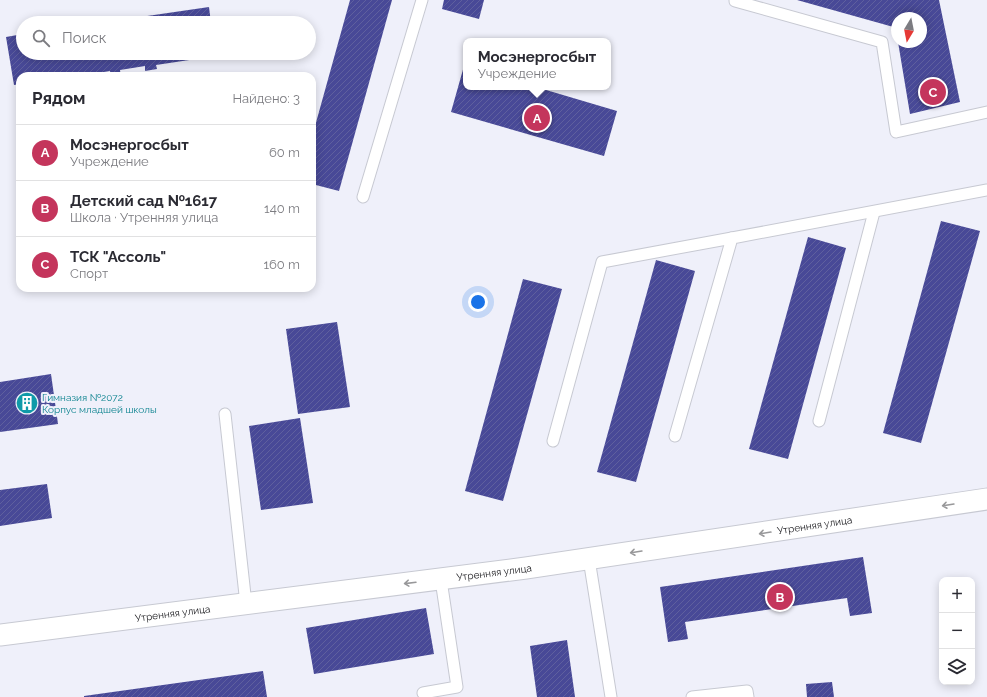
<!DOCTYPE html>
<html lang="ru">
<meta charset="utf-8">
<style>
body{margin:0;font-family:Raleway,sans-serif;background:#f7f7f7;color:#2b2b33}
.controls{position:absolute;right:12px;bottom:12px;display:grid;overflow:hidden;border-radius:8px;box-shadow:0 2px 10px #0003}
.controls button{width:36px;height:36px;display:grid;place-items:center;padding:0;border:0;border-bottom:1px solid #e1e1e2;background:#fff;color:#2b2b33;font:20px sans-serif}
.compass{position:absolute;left:891px;top:12px;width:36px;height:36px;border-radius:50%;background:#fff;box-shadow:0 2px 10px #0003;rotate:190deg}
.you{position:absolute;left:478px;top:302px;width:14px;height:14px;margin:-10px;border:3px solid #fff;border-radius:50%;background:#1a73e8;box-shadow:0 0 0 6px #1a73e833}
.badge{display:grid;place-items:center;width:26px;height:26px;border-radius:50%;background:#c4355c;color:#fff;font-size:13px;font-weight:700}
.pin{position:absolute;translate:-50% -50%;border:2px solid #fff;box-shadow:0 1px 4px #0006}
.popup{position:absolute;left:463px;top:38px;width:148px;height:52px;box-sizing:border-box;display:grid;place-content:center;border-radius:8px;background:#fff;filter:drop-shadow(0 1px 3px #0005);font-size:13px;white-space:nowrap;color:#7c7c81}
.popup b{font-size:15px;color:#2b2b33}
.popup::after{content:'';position:absolute;left:50%;top:100%;margin-left:-8px;border:8px solid transparent;border-top-color:#fff}
.list{margin:0;padding:0;list-style:none}
h2{display:flex;justify-content:space-between;align-items:center;height:52px;margin:0;padding:0 16px;font-size:17px}
h2 small{font-size:13px;font-weight:400;color:#7c7c81}
.list li{display:grid;grid-template-columns:26px 1fr auto;gap:12px;align-items:center;box-sizing:border-box;height:56px;padding:0 16px;border-top:1px solid #e1e1e2}
.list b{display:block;font-size:15px;white-space:nowrap}
.list p{margin:0;font-size:13px;white-space:nowrap;color:#7c7c81}
.list em{font-size:13px;font-style:normal;color:#7c7c81}
.icon{flex:none;width:22px;height:22px;fill:none;stroke:currentColor;stroke-width:2;stroke-linecap:round;stroke-linejoin:round}
.map{position:relative;flex:none;width:987px;height:697px;overflow:hidden}
.search{position:absolute;background:#fff;box-shadow:0 2px 10px #0003;left:16px;top:16px;width:300px;height:44px;display:flex;align-items:center;gap:10px;box-sizing:border-box;padding:0 14px;border-radius:22px;color:#7c7c81;font-size:15px}
.panel{position:absolute;background:#fff;box-shadow:0 2px 10px #0003;left:16px;top:72px;width:300px;height:220px;border-radius:12px}
.map>svg:first-child{display:block}
.building{fill:url(#building-hatch)}
.lines{fill:none;stroke-linecap:round;stroke-linejoin:round}
.service-casing{stroke:#c7c9d2;stroke-width:13}
.minor-casing{stroke:#c7c9d2;stroke-width:23}
.service{stroke:#fff;stroke-width:11}
.minor{stroke:#fff;stroke-width:21}
.oneway{stroke:#98989a}
.labels{text-anchor:middle;dominant-baseline:central;stroke-width:4;stroke-linejoin:round;paint-order:stroke}
.culture-label{font-size:10px;fill:#0d838f;stroke:#eff0fa;text-anchor:start}
.street-label{font-size:10px;fill:#1a1a1e;stroke:#eff0fa}
</style>
<div class="map">
<svg width="987" height="697" viewBox="0 0 987 697">
<defs>
<pattern id="building-hatch" width="6" height="6" patternUnits="userSpaceOnUse"><rect width="6" height="6" fill="#484997"/><path d="M-1 1l2-2M0 6l6-6M5 7l2-2" fill="none" stroke="#5f609e"/></pattern>
</defs>
<rect width="100%" height="100%" fill="#eff0fa"/>
<g class="building">
<polygon points="350,0 392,0 339,191 312,184 312,137"/>
<polygon points="444,0 484,0 479,19 442,9"/>
<polygon points="797,0 939,0 960,102 910,114 898,42 921,42 921,18 897,18 897,28"/>
<polygon points="209,7 211,23 106,23 106,22"/>
<polygon points="23,34 23,53 216,53 216,56 156,65 157,69 145,71 145,66 120,70 121,76 111,76 110,71 85,75 85,76 20,76 20,84 14,85 6,37"/>
<polygon points="464,66 466,66 466,87 536,87 617,111 604,156 451,112"/>
<polygon points="941,221 980,231 921,443 883,433"/>
<polygon points="808,237 846,248 788,459 749,449"/>
<polygon points="656,260 695,271 636,482 597,472"/>
<polygon points="523,279 562,289 503,501 465,491"/>
<polygon points="337,322 350,407 298,414 286,329"/>
<polygon points="51,374 58,424 0,432 0,382"/>
<polygon points="300,418 313,503 261,510 249,426"/>
<polygon points="47,484 52,518 0,526 0,490"/>
<polygon points="863,557 872,613 850,616 847,598 685,622 688,639 668,642 660,587"/>
<polygon points="426,608 434,654 314,674 306,628"/>
<polygon points="567,640 575,697 537,697 530,646"/>
<polygon points="263,671 267,697 84,697 84,696"/>
<polygon points="832,682 834,697 807,697 806,684"/>
</g>
<g class="lines">
<g class="service-casing">
<g id="service">
<polyline points="735,0 735,1 882,42 896,132 987,112"/>
<polyline points="363,197 422,0"/>
<polyline points="225,414 246,604"/>
<polyline points="819,421 874,212"/>
<polyline points="675,436 732,238 987,190"/>
<polyline points="553,441 602,262 732,238"/>
<polyline points="589,559 611,697"/>
<polyline points="423,693 457,687 441,580"/>
<polyline points="692,697 747,691 748,697"/>
</g>
</g>
<g class="minor-casing">
<g id="minor">
<path id="s1" d="M 0,635 L 526,568 L 987,499"/>
</g>
</g>
<use href="#service" class="service"/>
<use href="#minor" class="minor"/>
</g>
<defs><path id="oneway-shaft" d="M-6 0H5M1.5-3L5.5 0L1.5 3" fill="none" stroke-width="1.6" stroke-linecap="round" stroke-linejoin="round"/></defs>
<g class="oneway">
<use href="#oneway-shaft" transform="translate(948 505) rotate(171)"/>
<use href="#oneway-shaft" transform="translate(765 533) rotate(171)"/>
<use href="#oneway-shaft" transform="translate(636 552) rotate(171)"/>
<use href="#oneway-shaft" transform="translate(410 583) rotate(173)"/>
</g>
<defs>
<g id="building-disc" transform="scale(1.15)"><circle r="9.5" fill="#0f9aa8" stroke="#eff0fa"/><path d="M-4-6H4V6H1V3H-1V6H-4ZM-2.5-4.3h1.7v1.8h-1.7ZM.8-4.3h1.7v1.8H.8ZM-2.5-1h1.7V.8h-1.7ZM.8-1h1.7V.8H.8Z" fill="#fff"/></g>
</defs>
<g fill-rule="evenodd">
<use href="#building-disc" x="27" y="403"/>
</g>
<g class="labels">
<g class="culture-label">
<text x="42" y="397">Гимназия №2072<tspan x="42" dy="12">Корпус младшей школы</tspan></text>
</g>
<g class="street-label">
<text stroke="none"><textPath href="#s1" startOffset="822">Утренняя улица</textPath></text>
<text stroke="none"><textPath href="#s1" startOffset="498">Утренняя улица</textPath></text>
<text stroke="none"><textPath href="#s1" startOffset="174">Утренняя улица</textPath></text>
</g>
</g>
</svg>
<div class="controls">
<button>+</button>
<button>−</button>
<button><svg class="icon" aria-label="layers" viewBox="0 0 24 24"><path d="M12 4l9 5-9 5-9-5zM3 14l9 5 9-5"/></svg></button>
</div>
<svg class="compass" viewBox="-18 -18 36 36"><path d="M0-13l5 13h-10z" fill="#e53935"/><path d="M0 13l5-13h-10z" fill="#7c7c81"/></svg>
<div class="you"></div>
<div class="pin badge" style="left:537px;top:118px">A</div>
<div class="popup"><b>Мосэнергосбыт</b>Учреждение</div>
<div class="pin badge" style="left:780px;top:597px">B</div>
<div class="pin badge" style="left:933px;top:92px">C</div>
<div class="search"><svg class="icon" aria-label="search" viewBox="0 0 24 24"><circle cx="10" cy="10" r="6"/><path d="M15 15l6 6"/></svg>Поиск</div>
<section class="panel">
<h2>Рядом<small>Найдено: 3</small></h2>
<ul class="list">
<li><span class="badge">A</span><div><b>Мосэнергосбыт</b><p>Учреждение</p></div><em>60 m</em></li>
<li><span class="badge">B</span><div><b>Детский сад №1617</b><p>Школа · Утренняя улица</p></div><em>140 m</em></li>
<li><span class="badge">C</span><div><b>ТСК &quot;Ассоль&quot;</b><p>Спорт</p></div><em>160 m</em></li>
</ul>
</section>
</div>
